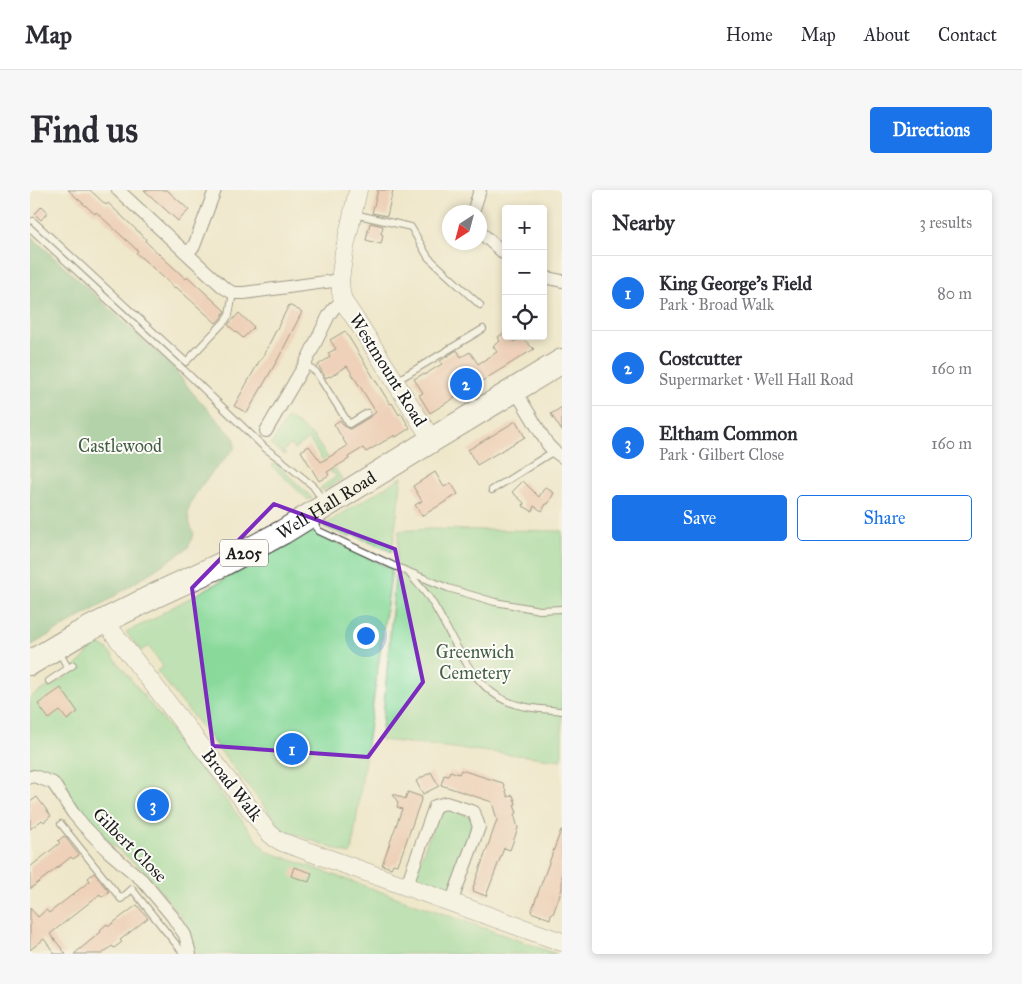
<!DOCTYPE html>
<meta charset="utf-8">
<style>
body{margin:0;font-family:"IM FELL Great Primer",serif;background:#f7f7f7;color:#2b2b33}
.controls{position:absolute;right:15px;top:15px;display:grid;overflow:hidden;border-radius:5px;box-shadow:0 2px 8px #0003}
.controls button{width:45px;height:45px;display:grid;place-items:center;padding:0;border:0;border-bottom:1px solid #e1e1e2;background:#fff;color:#2b2b33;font:25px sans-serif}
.compass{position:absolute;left:412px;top:15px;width:45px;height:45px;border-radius:50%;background:#fff;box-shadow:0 2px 8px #0003;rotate:216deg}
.you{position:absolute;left:335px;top:445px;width:18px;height:18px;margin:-12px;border:4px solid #fff;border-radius:50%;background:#1a73e8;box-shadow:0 0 0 8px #1a73e833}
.badge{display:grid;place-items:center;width:32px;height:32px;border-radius:50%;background:#1a73e8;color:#fff;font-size:16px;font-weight:700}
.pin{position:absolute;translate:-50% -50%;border:2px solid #fff;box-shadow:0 1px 5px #0006}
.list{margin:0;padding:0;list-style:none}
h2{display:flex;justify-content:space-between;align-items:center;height:65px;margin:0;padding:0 20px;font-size:21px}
h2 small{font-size:16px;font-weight:400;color:#7c7c81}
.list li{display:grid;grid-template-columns:32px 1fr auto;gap:15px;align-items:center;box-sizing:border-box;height:75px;padding:0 20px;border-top:1px solid #e1e1e2}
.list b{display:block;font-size:19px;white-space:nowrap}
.list p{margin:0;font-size:16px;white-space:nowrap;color:#7c7c81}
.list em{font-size:16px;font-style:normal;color:#7c7c81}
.actions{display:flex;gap:10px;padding:15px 20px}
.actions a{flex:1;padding:11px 0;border:1px solid #1a73e8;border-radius:5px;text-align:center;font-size:18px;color:#1a73e8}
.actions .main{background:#1a73e8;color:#fff}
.icon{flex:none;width:28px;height:28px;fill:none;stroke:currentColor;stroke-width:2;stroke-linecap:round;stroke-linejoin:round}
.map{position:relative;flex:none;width:532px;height:764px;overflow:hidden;border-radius:5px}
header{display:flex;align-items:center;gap:30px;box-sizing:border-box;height:70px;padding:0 25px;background:#fff;border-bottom:1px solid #e1e1e2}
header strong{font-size:24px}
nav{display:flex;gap:28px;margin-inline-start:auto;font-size:18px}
.intro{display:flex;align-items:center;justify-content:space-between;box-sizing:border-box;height:120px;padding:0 30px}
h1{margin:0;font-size:35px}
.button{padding:12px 22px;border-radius:5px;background:#1a73e8;color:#fff;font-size:18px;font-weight:700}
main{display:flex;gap:30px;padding:0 30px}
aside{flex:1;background:#fff;border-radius:5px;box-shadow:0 2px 8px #0003}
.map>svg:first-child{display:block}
.green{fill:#88d99a;stroke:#527a5b}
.forest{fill:#6eb982;stroke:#456a4f}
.building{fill:#eeb5a3}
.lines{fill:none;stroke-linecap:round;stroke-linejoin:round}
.lane-casing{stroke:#3c3a36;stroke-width:8}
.street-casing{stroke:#3c3a36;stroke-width:14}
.secondary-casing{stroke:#3c3a36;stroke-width:19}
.highway-casing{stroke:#3c3a36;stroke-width:26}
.lane{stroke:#fff;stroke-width:6}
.street{stroke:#fff;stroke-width:12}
.secondary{stroke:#fff;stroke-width:18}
.highway{stroke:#fff;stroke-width:24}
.marked{fill:none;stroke:#7b2cbf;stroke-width:4;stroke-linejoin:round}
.labels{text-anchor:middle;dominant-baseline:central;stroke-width:4;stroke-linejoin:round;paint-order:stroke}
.shield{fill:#fdfcf7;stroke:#605f5e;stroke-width:1}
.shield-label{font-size:16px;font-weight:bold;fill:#1c1c1c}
.street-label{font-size:18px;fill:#1c1c1c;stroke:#fdfcf7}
.park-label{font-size:18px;fill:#425e48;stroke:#fdfcf7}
</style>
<header>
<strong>Map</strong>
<nav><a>Home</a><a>Map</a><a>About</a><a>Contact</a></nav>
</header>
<div class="intro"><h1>Find us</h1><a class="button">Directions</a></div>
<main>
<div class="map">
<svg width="532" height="764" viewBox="0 0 532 764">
<rect width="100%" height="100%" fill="#fdfcf7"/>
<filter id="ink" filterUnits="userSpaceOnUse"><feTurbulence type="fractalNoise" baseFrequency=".02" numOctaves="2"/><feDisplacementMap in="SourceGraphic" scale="10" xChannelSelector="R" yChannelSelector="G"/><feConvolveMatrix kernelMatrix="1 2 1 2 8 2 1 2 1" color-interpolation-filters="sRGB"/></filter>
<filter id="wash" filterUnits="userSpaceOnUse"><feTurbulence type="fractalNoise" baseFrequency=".0096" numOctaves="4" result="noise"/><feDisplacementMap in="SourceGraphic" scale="20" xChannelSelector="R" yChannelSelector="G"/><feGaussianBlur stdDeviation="1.12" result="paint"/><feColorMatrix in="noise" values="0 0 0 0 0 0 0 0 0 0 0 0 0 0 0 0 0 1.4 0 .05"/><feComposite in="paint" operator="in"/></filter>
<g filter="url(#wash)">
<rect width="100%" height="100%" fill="#efe7cb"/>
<g class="green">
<polygon points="258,227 284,247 312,289 292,301 290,298 306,287 303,282 301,283 279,249 264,259 260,255 253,261 256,265 255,265 241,255"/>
<polygon points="246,273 282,308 278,310 242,276"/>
<polygon points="372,287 362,362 324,345 317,346 294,337 294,335"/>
<polygon points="399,339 532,341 532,570 351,550 369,341"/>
<polygon points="283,341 362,379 322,660 321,663 319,664 254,640 250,636 127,481 133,476 118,456 111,461 96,442 130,426 132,423"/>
<polygon points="67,453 77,459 236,661 527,764 167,764 158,737 151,726 114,681 66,641 26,589 18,584 0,582 0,507 36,487"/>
<polygon points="418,618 441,627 444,635 421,697 418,698 390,689 387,687 385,683 409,622"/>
</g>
<path class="forest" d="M 0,45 L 143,177 L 161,201 L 205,249 L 205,258 C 192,272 160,304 158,322 C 158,330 161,337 164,344 L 158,358 L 68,417 L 0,456 Z"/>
<g id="blocks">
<g class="building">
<polygon points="38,0 60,0 76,15 78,13 116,49 115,51 129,64 156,89 158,87 195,121 191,128 186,133 146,97 145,98 113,69 106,63 108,61 66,22 65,24"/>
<polygon points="114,0 137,0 159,20 148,31"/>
<polygon points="348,0 363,0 357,26 342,23"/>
<polygon points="12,16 18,22 11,30 5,24"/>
<polygon points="340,33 353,36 351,44 353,45 351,54 336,50"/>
<polygon points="259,115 272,122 248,169 217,223 204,216 230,170 231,170"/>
<polygon points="209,123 224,137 213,148 198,135"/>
<polygon points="315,141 360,214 362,213 369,225 371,223 380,238 366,247 365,245 336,262 333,258 318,267 319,269 297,282 299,285 289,291 271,261 279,256 291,272 317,256 304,234 310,230 315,237 320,239 340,227 346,222 317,176 300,187 299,186 296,188 288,175 300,167 298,163 306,159 300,150"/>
<polygon points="476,142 476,146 479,146 484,152 492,148 504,159 400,223 389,205 393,203 384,189 393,184 394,185 412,174 410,171 427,160 431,167 440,162 448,174 467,162 463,156 470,151 468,147"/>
<polygon points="532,217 532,241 521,224"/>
<polygon points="486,231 495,247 447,275 438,260"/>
<polygon points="405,282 414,297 421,293 428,304 392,326 385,315 392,311 383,296"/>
<polygon points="493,291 509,307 515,297 524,303 518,314 516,314 512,321 504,316 502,321 493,316 494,313 482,302"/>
<polygon points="31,498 48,522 37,530 30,521 19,529 8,514"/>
<polygon points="431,580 473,593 478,607 483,605 486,614 484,615 487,623 484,624 488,638 480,660 474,658 456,706 443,701 444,698 443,698 467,630 462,612 411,595 414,585 418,586 420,581 429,584"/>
<polygon points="401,582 409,596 393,604 386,591"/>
<polygon points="378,602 392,607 369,672 368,671 367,675 363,674 361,678 352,675 372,619 367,617 368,613 363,604 375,609"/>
<polygon points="7,607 21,626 14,632 12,630 0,639 0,612"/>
<polygon points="531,640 532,640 532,699 523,724 521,724 520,729 501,722"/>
<polygon points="34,646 49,665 43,669 41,667 0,699 0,677 30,653 28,651"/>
<polygon points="264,677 282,683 279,692 261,686"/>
<polygon points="64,683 79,702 72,707 70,704 20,744 36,764 25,764 14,749 0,760 0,718 8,727 16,720 19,723 60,691 58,688"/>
<polygon points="107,715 118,728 90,750 92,752 84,758 82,756 72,764 44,764 71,742 70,740 77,734 79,736"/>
</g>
</g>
</g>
<g filter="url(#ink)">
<use href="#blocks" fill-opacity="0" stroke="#3c3a36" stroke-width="1"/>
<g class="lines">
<g class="lane-casing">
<g id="lane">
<polyline points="324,24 381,37 398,67 450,115"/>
<polyline points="3,31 156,172 195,131 199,125 203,103"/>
<polyline points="0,38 155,181 235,258 250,269 283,296 293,311"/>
<polyline points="275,174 286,182 319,234 337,223"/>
<polyline points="366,191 453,139"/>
<polyline points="462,300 524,261"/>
<polyline points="282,330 289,341 362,375 418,398 465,412 510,420 532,419"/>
<path d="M 378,382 C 385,391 393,399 400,409 C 422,442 439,497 479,512 C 496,519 514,519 532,521"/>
<polyline points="29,462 38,478"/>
<polyline points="19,491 43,475"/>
<polyline points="31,634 91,709 102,699 154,764"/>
</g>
</g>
<g class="street-casing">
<g id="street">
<polyline points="88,0 193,97 203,103 214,103 310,90"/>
<polyline points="443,22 450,0"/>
<polyline points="450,42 476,65"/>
<polyline points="157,63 164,56 185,0"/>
<polyline points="513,87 532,91"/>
<polyline points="485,200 518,255 524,261 532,267"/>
<polyline points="236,241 275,174 299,125 304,118 313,111"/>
<polyline points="0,587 4,586 23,593 43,623 54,636 79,662 112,690 142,726 155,745 160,764"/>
<polyline points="376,697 405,616 416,613 444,622 449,637 421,713"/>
</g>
</g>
<g class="secondary-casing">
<g id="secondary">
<polyline points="328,0 314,62 310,90 311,102 313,111 330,136 402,250"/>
<polyline points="74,431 238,642 245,648 252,652 532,752"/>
</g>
</g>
<g class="highway-casing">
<g id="highway">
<path id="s1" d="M 0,473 L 47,445 L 126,405 L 193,374 L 253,342 L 402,250 L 532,171"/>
</g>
</g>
<use href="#lane" class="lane"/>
<use href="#street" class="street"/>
<use href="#secondary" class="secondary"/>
<use href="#highway" class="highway"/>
</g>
</g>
<path d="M0 0H532V764H0ZM 244,314 L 365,359 L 393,492 L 338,567 L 183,556 L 162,398 Z" fill="#efe7cb" fill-opacity=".55" fill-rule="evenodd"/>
<path class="marked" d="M 244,314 L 365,359 L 393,492 L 338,567 L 183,556 L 162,398 Z"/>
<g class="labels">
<rect class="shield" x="190" y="349.5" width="48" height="27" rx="4"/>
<g class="shield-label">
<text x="214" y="363">A205</text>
</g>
<g class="street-label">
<text transform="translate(358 180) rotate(58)">Westmount Road</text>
<text stroke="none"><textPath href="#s1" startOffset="336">Well Hall Road</textPath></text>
<text transform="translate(202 595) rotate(52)">Broad Walk</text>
<text transform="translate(100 655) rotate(45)">Gilbert Close</text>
</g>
<g class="park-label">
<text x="90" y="256">Castlewood</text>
<text x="445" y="462">Greenwich<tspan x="445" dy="21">Cemetery</tspan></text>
</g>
</g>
</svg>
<div class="controls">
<button>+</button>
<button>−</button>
<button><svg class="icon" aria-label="locate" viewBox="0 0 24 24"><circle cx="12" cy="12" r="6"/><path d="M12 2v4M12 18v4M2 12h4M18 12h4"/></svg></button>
</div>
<svg class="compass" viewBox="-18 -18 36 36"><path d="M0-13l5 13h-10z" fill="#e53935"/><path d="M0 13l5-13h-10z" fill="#7c7c81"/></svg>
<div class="you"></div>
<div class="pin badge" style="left:262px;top:559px">1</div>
<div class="pin badge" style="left:436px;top:194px">2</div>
<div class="pin badge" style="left:123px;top:615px">3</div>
</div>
<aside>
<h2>Nearby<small>3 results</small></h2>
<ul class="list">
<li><span class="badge">1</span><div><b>King George's Field</b><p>Park · Broad Walk</p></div><em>80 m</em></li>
<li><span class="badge">2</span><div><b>Costcutter</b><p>Supermarket · Well Hall Road</p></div><em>160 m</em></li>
<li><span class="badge">3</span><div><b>Eltham Common</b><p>Park · Gilbert Close</p></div><em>160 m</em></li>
</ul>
<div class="actions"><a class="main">Save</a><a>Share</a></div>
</aside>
</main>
